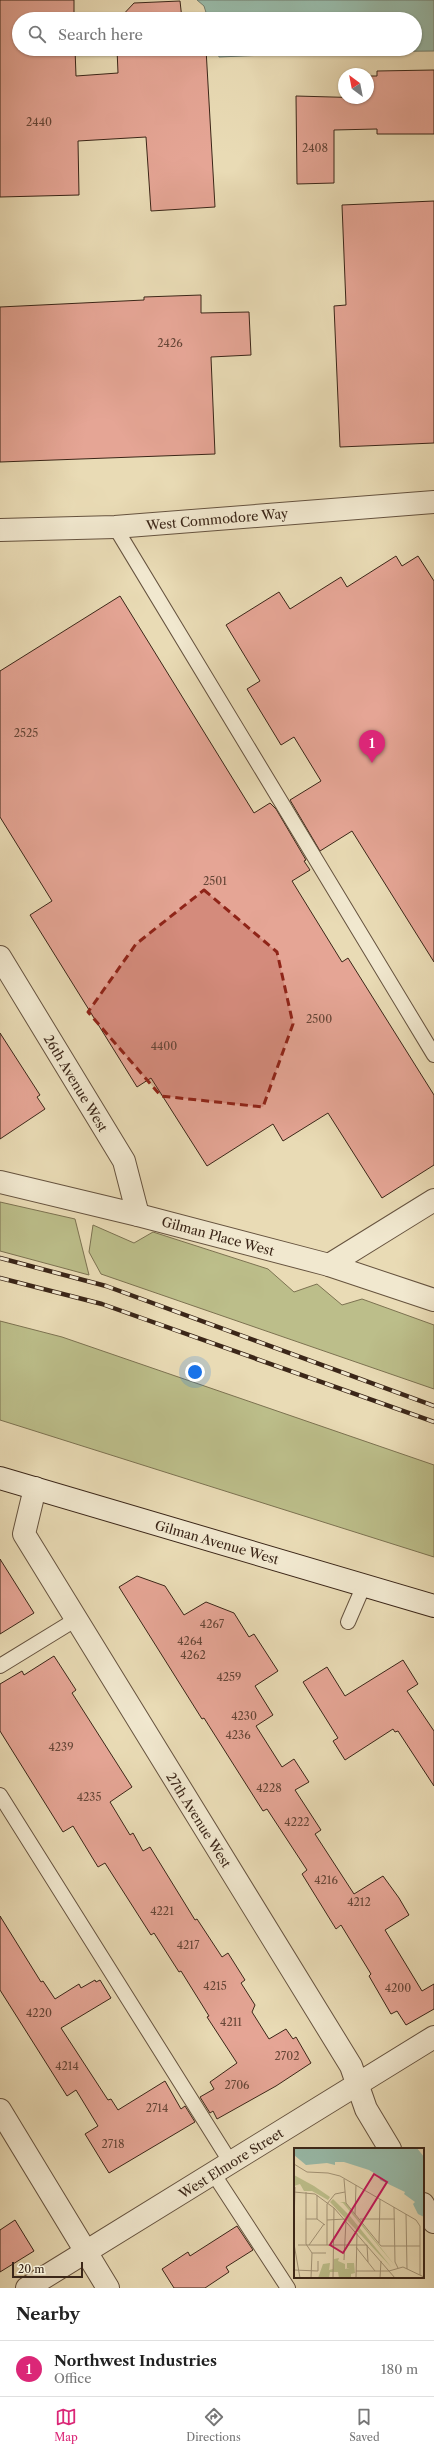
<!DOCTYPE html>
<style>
body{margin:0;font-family:"Libre Caslon Text",serif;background:#f2f2f2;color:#222}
.compass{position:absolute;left:338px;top:68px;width:36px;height:36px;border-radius:50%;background:#fff;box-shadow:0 1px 3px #0004;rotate:328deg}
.scale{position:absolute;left:12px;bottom:10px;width:71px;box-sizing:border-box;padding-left:4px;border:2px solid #3b2618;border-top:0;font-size:11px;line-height:14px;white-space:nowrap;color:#3b2618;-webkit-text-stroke:3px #f1e8cf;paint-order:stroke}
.you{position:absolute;left:195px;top:1372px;width:14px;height:14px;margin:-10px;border:3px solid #fff;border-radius:50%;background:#1a73e8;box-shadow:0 0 0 6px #1a73e833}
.badge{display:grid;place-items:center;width:26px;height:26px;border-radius:50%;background:#db2777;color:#fff;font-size:13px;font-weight:700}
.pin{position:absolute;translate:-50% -33px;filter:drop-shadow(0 1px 2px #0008)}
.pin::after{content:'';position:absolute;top:21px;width:14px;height:12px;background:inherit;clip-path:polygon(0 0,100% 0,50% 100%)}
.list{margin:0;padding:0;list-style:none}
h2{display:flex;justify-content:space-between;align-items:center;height:52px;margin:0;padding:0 16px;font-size:17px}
h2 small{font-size:13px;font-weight:400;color:#767676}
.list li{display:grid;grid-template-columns:26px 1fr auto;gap:12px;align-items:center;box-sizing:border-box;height:56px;padding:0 16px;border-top:1px solid #e0e0e0}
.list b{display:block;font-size:15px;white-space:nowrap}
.list p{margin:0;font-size:13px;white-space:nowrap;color:#767676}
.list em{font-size:13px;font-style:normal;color:#767676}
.icon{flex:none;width:22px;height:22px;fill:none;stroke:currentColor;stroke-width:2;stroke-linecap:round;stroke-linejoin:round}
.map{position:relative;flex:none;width:434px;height:2288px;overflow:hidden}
.search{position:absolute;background:#fff;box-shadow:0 1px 3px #0004;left:12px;right:12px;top:12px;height:44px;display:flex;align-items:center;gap:10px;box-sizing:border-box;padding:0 14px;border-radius:22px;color:#767676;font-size:15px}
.sheet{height:108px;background:#fff}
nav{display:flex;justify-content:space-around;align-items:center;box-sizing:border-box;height:56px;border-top:1px solid #e0e0e0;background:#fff;font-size:11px;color:#767676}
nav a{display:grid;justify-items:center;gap:2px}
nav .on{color:#db2777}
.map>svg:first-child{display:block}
.green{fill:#bcbe8a;stroke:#7c7251}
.water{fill:#98bbaa;stroke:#737f70}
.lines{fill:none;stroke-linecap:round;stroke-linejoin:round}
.shore{stroke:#6a7061;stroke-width:1}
.building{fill:#e5a595;stroke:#3b2618}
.service-casing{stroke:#66533f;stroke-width:16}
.minor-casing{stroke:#66533f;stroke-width:24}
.tertiary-casing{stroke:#66533f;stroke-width:24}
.secondary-casing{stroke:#3b2618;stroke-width:24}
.service{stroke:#f1e8cf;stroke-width:14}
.minor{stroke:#f1e8cf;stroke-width:22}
.tertiary{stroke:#f1e8cf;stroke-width:22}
.secondary{stroke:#f1e8cf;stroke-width:22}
.rail-casing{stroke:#3b2618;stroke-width:4.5}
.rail{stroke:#f1e8cf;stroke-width:3;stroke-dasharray:9;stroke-linecap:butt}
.marked{fill:#8f2418;fill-opacity:0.2;stroke:#8f2418;stroke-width:3;stroke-dasharray:8 5;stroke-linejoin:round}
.labels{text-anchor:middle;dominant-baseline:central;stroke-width:3;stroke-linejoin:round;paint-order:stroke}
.number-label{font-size:11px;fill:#664637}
.street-label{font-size:13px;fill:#3b2618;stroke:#f1e8cf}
.inset-road{fill:none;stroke:#a39376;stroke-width:1}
.view{fill:#c2185b;fill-opacity:0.15;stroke:#c2185b;stroke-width:2}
.inset-edge{fill:none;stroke:#3b2618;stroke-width:2}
</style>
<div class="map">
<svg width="434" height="2288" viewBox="0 0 434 2288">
<rect width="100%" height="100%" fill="#e9dbb5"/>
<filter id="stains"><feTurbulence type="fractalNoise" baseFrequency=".005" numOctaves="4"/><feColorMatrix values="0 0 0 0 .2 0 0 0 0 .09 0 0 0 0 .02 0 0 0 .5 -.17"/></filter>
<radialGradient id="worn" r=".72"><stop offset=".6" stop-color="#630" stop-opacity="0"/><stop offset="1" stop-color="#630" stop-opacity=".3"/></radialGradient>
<g class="green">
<polygon points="0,1202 75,1219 89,1275 0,1251"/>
<polygon points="93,1225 134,1243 153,1232 268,1269 294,1292 317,1284 342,1305 362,1299 434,1325 434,1389 101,1274 89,1252"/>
<polygon points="0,1321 62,1337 434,1465 434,1557 0,1420"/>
</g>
<polygon class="water" points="197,0 434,0 434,51 337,52 219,57 217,49 415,49 415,19 208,19 204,6"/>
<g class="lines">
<polyline class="shore" points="221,49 224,52 303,49"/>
</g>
<g class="building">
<polygon points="0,0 74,0 74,19 19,19 19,49 75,49 76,76 118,73 117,49 206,49 215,207 151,211 146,137 78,141 79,195 0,197"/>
<polygon points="180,1 182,19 119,19 134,3"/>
<polygon points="434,70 434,134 377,134 377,129 334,130 334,183 297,184 296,96 368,98 368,76 377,76 377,71"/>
<polygon points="434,201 434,443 340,447 334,306 346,305 342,205"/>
<polygon points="201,295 201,313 249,312 251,355 211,357 215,454 0,462 0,307 144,300 144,297"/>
<polygon points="396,556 402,566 418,556 434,581 434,962 352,831 320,851 290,800 321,781 294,737 281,745 247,689 260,681 226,625 279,592 290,609 341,577 347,587"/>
<polygon points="120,596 254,813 270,803 276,809 306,860 304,861 310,870 292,881 342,962 348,958 434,1095 434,1165 382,1198 328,1113 283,1141 273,1124 207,1166 151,1078 137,1087 30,915 52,901 0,817 0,671"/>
<polygon points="0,1033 40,1095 37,1097 45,1109 0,1139"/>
<polygon points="0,1559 34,1613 0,1634"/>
<polygon points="137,1576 165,1586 184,1615 206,1602 234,1613 249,1637 254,1634 278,1671 255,1686 273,1715 256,1726 282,1767 294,1759 309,1782 295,1790 321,1830 315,1834 354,1894 383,1876 399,1898 409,1915 385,1930 422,1991 434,1984 434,2009 406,2025 397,2011 391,2014 369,1976 371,1974 341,1925 336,1929 302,1874 307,1870 267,1809 263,1811 204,1718 202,1719 119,1587"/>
<polygon points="54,1656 76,1690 72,1693 132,1787 110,1802 130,1835 133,1833 143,1851 150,1847 195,1920 197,1919 222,1957 228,1953 245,1980 241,1983 255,2005 252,2012 269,2039 286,2029 293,2039 296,2037 311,2063 276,2086 217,2119 213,2111 210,2113 200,2097 214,2089 210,2082 237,2063 207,2017 209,2016 181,1971 179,1972 154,1933 151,1935 105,1863 98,1867 73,1826 63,1832 0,1731 0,1684 22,1671 24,1675"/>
<polygon points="403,1660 418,1684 407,1691 434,1731 434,1786 398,1731 395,1732 393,1729 345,1760 333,1741 338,1738 303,1682 327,1667 345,1696"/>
<polygon points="0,1916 41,1982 43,1981 55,1999 79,1984 81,1988 95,1980 96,1982 100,1980 111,1998 61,2028 108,2100 111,2099 118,2110 165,2081 181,2109 185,2106 195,2122 109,2173 85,2134 98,2126 76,2090 67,2096 0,1990"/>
<polygon points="15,2220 34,2251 0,2272 0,2230"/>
<polygon points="237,2226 253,2250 226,2267 229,2272 205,2288 174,2288 162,2269 188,2252 190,2256"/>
</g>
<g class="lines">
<g class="service-casing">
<g id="service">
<polyline points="115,527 434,1055"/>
<polyline points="348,1622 364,1585"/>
<polyline points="0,1666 75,1620"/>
<polyline points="0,1795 231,2163"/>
<polyline points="213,2173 288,2288"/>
</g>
</g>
<g class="minor-casing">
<g id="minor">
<polyline points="0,957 124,1161 138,1215"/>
<polyline points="0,1182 138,1215 329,1265 434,1300"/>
<polyline points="329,1265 434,1200"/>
<polyline points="35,1488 24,1534 351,2066 366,2109 390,2149"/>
<polyline points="0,2110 108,2288"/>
<polyline points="423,2204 434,2222"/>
<polyline points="27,2288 434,2037"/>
</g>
</g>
<g class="tertiary-casing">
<polyline id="tertiary" points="0,530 115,527 434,502"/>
</g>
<g class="secondary-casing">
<polyline id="secondary" points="0,1478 434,1606"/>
</g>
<use href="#service" class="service"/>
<use href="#minor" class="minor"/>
<use href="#tertiary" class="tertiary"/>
<use href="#secondary" class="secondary"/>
<g class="rail-casing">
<g id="rail">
<polyline points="0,1258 106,1286 434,1406"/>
<polyline points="0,1278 102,1304 434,1422"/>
</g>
</g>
<use href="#rail" class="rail"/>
</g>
<path class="marked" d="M 204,890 L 277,952 L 293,1024 L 263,1107 L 161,1096 L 88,1012 L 136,944 Z"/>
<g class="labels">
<g class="number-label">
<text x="39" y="122">2440</text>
<text x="315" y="148">2408</text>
<text x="170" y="343">2426</text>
<text x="26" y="733">2525</text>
<text x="215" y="881">2501</text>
<text x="319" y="1019">2500</text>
<text x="164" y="1046">4400</text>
<text x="212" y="1624">4267</text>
<text x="190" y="1641">4264</text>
<text x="193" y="1655">4262</text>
<text x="229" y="1677">4259</text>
<text x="244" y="1716">4230</text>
<text x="238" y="1735">4236</text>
<text x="61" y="1747">4239</text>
<text x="269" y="1788">4228</text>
<text x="89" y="1797">4235</text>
<text x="297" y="1822">4222</text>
<text x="326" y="1880">4216</text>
<text x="359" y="1902">4212</text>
<text x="162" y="1911">4221</text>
<text x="188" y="1945">4217</text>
<text x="215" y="1986">4215</text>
<text x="398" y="1988">4200</text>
<text x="39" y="2013">4220</text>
<text x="231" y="2022">4211</text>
<text x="287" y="2056">2702</text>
<text x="67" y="2066">4214</text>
<text x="237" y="2085">2706</text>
<text x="157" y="2108">2714</text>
<text x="113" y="2144">2718</text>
</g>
<g class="street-label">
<text transform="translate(217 519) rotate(-5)">West Commodore Way</text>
<text transform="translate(76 1083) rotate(59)">26th Avenue West</text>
<text transform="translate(218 1236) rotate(15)">Gilman Place West</text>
<text transform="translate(217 1542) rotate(16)">Gilman Avenue West</text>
<text transform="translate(199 1820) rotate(58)">27th Avenue West</text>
<text transform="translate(231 2163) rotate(-32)">West Elmore Street</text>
</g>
</g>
<g transform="translate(294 2148)">
<rect width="130" height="130" fill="#e9dbb5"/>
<path d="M 0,27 L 20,38 L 36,49 L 34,52 L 18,43 L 10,43 L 6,36 L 0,38 ZM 39,51 L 56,68 L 98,120 L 36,54 ZM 46,54 L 51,54 L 102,119 L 49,55 ZM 45,110 L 44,113 L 51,116 L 51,121 L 56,120 L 53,120 L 53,115 L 60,115 L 61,125 L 57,126 L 57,129 L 45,130 L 44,124 L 36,124 L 35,130 L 24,130 L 29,116 L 36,115 L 35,122 L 39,121 L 40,111 Z" fill="#bcbe8a"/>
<path d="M 0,0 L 123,0 L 130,9 L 130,69 L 124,66 L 119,56 L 121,54 L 110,46 L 111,44 L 86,32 L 85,28 L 75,22 L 50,14 L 41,14 L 41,17 L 33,15 L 12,17 L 0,7 Z" fill="#98bbaa"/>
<path class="inset-road" d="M 0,16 L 13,24 L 34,25 L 46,28 L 122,72 L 126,78 L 126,127M 50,31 L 52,55 L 87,98 L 126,98M 0,44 L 21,46 L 40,60 L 101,130M 12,44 L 12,96 L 18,105 L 17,130M 100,59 L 101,114 L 104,120M 61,66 L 62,37M 112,66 L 113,121M 12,71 L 23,71 L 31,77M 23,71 L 23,47M 66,71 L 101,71M 33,72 L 51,71M 0,76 L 1,39M 85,95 L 86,51M 0,96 L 6,130M 4,97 L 73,97 L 74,114M 15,97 L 30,76M 33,97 L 33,56 L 41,46 L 51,44M 62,99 L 81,123M 18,105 L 32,105M 50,112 L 52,72M 0,122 L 24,123 L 24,113M 62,123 L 95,123M 95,123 L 109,119 L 130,129M 39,130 L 40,60M 62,130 L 63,85M 86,130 L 87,113"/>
<path class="view" d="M 80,26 L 93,34 L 49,105 L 36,97 Z"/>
<rect width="130" height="130" class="inset-edge"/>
</g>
<rect width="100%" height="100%" filter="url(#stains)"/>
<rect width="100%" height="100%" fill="url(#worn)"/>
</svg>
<svg class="compass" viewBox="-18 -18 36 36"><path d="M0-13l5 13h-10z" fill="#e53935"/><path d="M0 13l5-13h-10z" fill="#767676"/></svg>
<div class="scale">20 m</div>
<div class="you"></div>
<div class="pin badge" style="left:372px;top:763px">1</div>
<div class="search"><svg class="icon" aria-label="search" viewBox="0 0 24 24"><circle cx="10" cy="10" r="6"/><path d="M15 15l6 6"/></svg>Search here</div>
</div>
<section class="sheet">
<h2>Nearby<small></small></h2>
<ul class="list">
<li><span class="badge">1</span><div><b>Northwest Industries</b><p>Office</p></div><em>180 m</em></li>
</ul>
</section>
<nav>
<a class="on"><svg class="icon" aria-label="map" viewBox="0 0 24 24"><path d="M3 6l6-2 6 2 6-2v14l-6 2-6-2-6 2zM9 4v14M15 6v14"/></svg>Map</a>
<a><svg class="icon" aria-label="directions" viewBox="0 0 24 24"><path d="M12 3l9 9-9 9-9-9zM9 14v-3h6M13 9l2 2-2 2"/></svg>Directions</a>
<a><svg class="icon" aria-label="saved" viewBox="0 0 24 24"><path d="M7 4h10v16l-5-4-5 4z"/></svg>Saved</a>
</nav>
